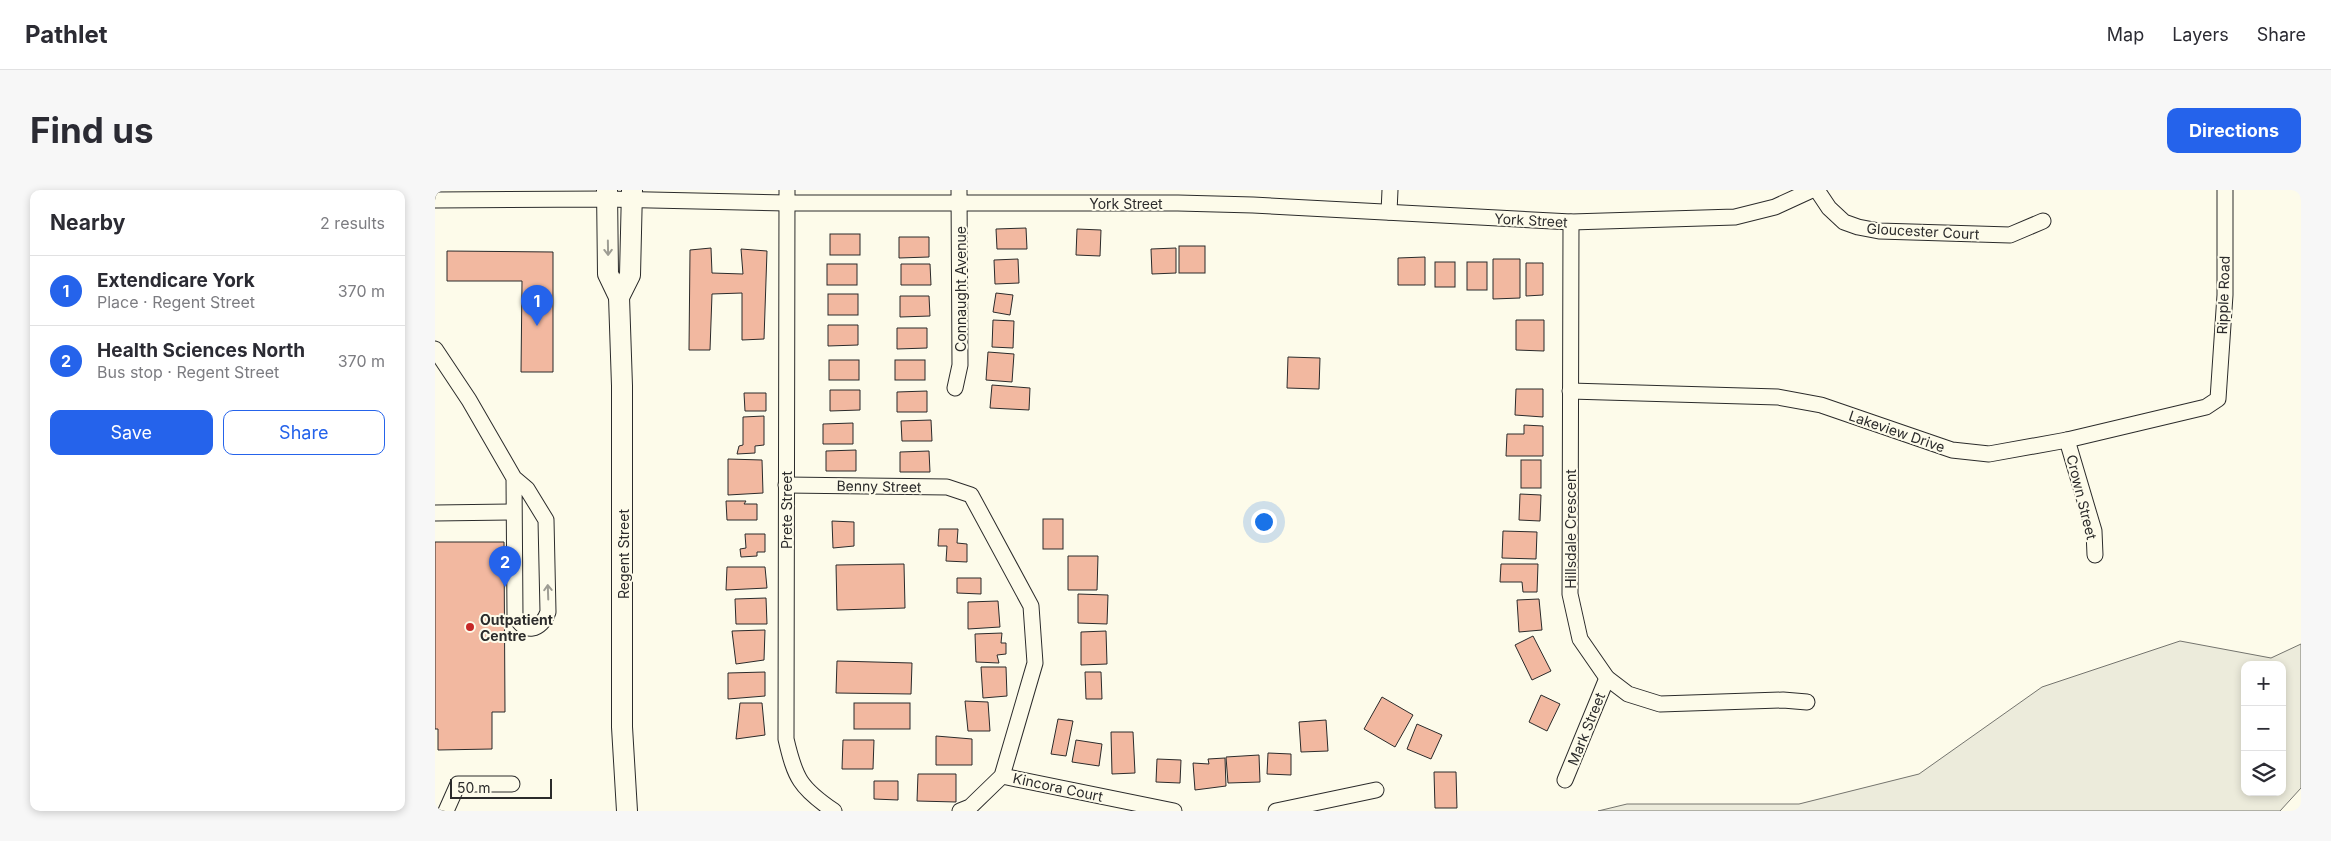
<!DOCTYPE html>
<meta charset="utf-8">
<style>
body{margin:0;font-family:Inter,sans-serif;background:#f7f7f7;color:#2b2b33}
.controls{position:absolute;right:15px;bottom:15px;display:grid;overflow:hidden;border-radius:10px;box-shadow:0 2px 8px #0003}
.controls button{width:45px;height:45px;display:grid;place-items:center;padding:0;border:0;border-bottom:1px solid #e1e1e2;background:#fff;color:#2b2b33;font:25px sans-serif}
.scale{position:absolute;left:15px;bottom:12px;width:102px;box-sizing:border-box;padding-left:5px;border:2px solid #2b2b2b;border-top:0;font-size:14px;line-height:18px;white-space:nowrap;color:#2b2b2b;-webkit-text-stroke:4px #fdfbea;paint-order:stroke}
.you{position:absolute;left:828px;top:331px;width:18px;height:18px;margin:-12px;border:4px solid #fff;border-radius:50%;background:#1a73e8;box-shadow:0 0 0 8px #1a73e833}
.badge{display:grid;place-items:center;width:32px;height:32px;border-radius:50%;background:#2563eb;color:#fff;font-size:16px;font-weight:700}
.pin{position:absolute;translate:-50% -41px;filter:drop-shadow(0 1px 2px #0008)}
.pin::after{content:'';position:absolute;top:26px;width:18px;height:15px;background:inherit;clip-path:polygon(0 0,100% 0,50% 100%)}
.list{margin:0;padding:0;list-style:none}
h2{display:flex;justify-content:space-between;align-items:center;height:65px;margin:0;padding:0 20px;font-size:21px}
h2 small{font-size:16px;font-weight:400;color:#7c7c81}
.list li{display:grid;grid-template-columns:32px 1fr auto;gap:15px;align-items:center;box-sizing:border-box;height:70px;padding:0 20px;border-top:1px solid #e1e1e2}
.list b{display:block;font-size:19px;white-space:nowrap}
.list p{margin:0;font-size:16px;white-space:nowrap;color:#7c7c81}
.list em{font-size:16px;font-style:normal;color:#7c7c81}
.actions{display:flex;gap:10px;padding:15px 20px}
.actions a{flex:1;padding:11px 0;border:1px solid #2563eb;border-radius:10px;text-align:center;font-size:18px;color:#2563eb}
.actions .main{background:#2563eb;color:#fff}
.icon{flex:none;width:28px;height:28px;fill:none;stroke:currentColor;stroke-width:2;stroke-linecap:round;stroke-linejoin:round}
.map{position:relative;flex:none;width:1866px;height:621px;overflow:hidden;border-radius:10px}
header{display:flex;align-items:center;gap:30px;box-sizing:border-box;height:70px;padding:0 25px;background:#fff;border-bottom:1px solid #e1e1e2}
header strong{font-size:24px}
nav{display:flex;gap:28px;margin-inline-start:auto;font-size:18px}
.intro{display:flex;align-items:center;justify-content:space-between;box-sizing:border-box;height:120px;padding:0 30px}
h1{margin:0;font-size:35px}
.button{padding:12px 22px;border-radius:10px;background:#2563eb;color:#fff;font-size:18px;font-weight:700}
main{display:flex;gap:30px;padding:0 30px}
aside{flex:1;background:#fff;border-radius:10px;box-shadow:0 2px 8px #0003}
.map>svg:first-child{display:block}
.green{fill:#ecebdb;stroke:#74746e;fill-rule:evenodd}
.building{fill:#f2b8a0;stroke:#2b2b2b}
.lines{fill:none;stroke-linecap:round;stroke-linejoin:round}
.minor-casing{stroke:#2b2b2b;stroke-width:17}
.major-casing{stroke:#2b2b2b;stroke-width:22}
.minor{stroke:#fdfbea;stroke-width:15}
.major{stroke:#fdfbea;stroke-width:20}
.oneway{stroke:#9e9d94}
.poi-dot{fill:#c62828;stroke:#fdfbea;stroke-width:2}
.labels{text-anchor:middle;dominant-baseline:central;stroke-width:4;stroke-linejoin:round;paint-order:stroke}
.street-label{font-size:14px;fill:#2b2b2b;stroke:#fdfbea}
.poi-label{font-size:14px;font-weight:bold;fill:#2b2b2b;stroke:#fdfbea;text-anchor:start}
</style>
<header>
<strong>Pathlet</strong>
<nav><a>Map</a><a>Layers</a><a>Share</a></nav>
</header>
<div class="intro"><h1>Find us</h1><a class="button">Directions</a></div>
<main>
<aside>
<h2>Nearby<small>2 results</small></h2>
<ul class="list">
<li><span class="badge">1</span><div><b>Extendicare York</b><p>Place · Regent Street</p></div><em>370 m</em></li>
<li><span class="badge">2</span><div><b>Health Sciences North</b><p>Bus stop · Regent Street</p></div><em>370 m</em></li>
</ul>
<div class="actions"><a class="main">Save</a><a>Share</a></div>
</aside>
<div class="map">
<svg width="1866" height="621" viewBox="0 0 1866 621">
<rect width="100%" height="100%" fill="#fdfbea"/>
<path class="green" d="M 1745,451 L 1836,468 L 1866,454 L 1866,598 L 1845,621 L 1163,621 L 1192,614 L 1364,614 L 1484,584 L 1607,497 ZM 1810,475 L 1847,475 L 1847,602 L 1810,602 Z"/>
<g class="building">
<polygon points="591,38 592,59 562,59 561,39"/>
<polygon points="642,39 666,40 665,66 641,65"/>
<rect x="395" y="44" width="30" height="21"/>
<polygon points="464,47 494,47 494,67 464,68"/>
<rect x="744" y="56" width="26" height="27"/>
<polygon points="276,58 277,83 308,84 306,59 332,61 329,149 307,150 307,103 277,104 275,160 254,160 255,60"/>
<polygon points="741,58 741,83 717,84 716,59"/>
<polygon points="12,61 118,62 118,182 86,182 87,91 12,91"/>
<polygon points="990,67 990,95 963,95 963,68"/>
<polygon points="583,69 584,93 560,94 559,70"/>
<polygon points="1058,69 1085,69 1085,108 1058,109"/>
<rect x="1000" y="72" width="20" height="25"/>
<rect x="1032" y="72" width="20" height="28"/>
<polygon points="1091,73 1108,73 1108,105 1091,106"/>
<rect x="392" y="74" width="30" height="21"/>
<polygon points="466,74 495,74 496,95 466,95"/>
<polygon points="561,103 578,105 575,125 558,122"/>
<rect x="393" y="104" width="30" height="21"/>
<polygon points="465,106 494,106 495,126 465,127"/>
<polygon points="558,130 579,131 578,158 557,157"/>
<polygon points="1081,130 1109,130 1109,161 1081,160"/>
<polygon points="393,135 423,135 423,155 393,156"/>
<polygon points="462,138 492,138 492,158 462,159"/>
<polygon points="553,162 579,164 577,192 551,190"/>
<polygon points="853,167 885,168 884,199 852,198"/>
<rect x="394" y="170" width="30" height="20"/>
<rect x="460" y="170" width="30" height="20"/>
<polygon points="557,195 595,198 594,220 555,218"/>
<polygon points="1081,199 1108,199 1108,227 1080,225"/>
<polygon points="395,200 425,200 425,220 395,221"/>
<polygon points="492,201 492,222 462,222 462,202"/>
<polygon points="309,203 331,203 331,221 310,221"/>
<polygon points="329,226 329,255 320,256 320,263 302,264 304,256 308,255 308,227"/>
<polygon points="496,230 497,251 467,251 466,231"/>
<polygon points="418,233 418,254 388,254 388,234"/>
<polygon points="1089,235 1108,236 1108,266 1071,266 1072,244 1089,244"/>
<polygon points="421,260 421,281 391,281 391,261"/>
<polygon points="494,261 495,282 465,282 465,262"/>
<polygon points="293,269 327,270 328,303 293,305"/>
<rect x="1086" y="270" width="20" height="28"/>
<polygon points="1085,304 1106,305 1105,331 1084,330"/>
<polygon points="291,311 311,311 309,314 322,314 322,330 292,330"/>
<rect x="608" y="329" width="20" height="30"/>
<polygon points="397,331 419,332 419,356 398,358"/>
<polygon points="504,339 523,339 522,353 532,354 532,372 511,371 512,356 503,356"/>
<polygon points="1068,341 1102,342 1101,369 1067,368"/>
<polygon points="310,344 330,344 330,362 322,362 322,366 306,367 305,359 311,358"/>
<polygon points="0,352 69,352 70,522 57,522 57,559 3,560 3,539 0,539"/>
<polygon points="633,366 663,366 662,400 633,400"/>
<polygon points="469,374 470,418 402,420 401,375"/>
<polygon points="1066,374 1103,374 1102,402 1088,402 1087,392 1065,392"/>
<polygon points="292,377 330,377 332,398 291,400"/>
<polygon points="522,388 546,388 546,404 522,403"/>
<polygon points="643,404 673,405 672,434 643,433"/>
<polygon points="331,408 332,434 301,434 300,409"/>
<polygon points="1104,409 1107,440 1084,442 1082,410"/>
<polygon points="563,411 565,437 533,439 533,412"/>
<polygon points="330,440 329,470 301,474 297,441"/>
<polygon points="671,441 672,474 646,475 646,442"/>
<polygon points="567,443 566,453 571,453 571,464 562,465 564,473 541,472 540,444"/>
<polygon points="1098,446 1116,481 1097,490 1080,455"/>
<polygon points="402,471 477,473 476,504 401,503"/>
<polygon points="546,477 571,477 572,506 548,508"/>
<polygon points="330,482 330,506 293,509 293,483"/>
<polygon points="650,482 666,482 667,509 651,509"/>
<polygon points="1106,505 1125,514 1112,541 1094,532"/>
<polygon points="947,507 978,525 960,557 929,539"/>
<polygon points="530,511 553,512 555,541 533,541"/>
<polygon points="305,513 327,513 330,545 301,549"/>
<rect x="419" y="513" width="56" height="26"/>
<polygon points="623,529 638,531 631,566 616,564"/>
<polygon points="891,530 893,561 866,562 864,532"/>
<polygon points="982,534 1007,545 996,569 972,559"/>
<polygon points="676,542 698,542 700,583 677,584"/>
<polygon points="501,546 537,549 537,575 501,575"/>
<polygon points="408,550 439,550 438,579 407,579"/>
<polygon points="641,550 667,554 664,576 637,572"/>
<polygon points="833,563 856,564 856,585 832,584"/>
<polygon points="824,565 825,592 793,593 791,567"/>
<polygon points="790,568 791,596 760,600 758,573 774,574 773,569"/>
<polygon points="722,569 746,570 745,593 721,592"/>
<polygon points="999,582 1021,582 1022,618 1000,618"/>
<polygon points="483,584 521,584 521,612 482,611"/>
<polygon points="439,591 463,591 463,610 439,609"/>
</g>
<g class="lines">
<g class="minor-casing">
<g id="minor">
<path d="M 352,0 L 351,549 C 360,588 365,598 399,621"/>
<polyline points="1382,0 1394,18 1409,32 1423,37 1444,41 1575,45 1608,31"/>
<polyline points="0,10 171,9 352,13 743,13 818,15 1136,32 1300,27 1340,17 1377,0"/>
<polyline points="954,22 955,0"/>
<polyline points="1136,32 1135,404 1145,449 1172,488 1193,504 1225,514 1348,510 1372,512"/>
<path d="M 0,159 L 34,210 L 79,288 L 80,425 C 89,445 106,441 113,422 L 111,330 L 92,299 L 79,288"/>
<polyline points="520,198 525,175 524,0"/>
<polyline points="1135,201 1343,207 1386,215 1517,260 1554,264 1632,250 1771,217 1783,209 1790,105 1790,0"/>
<polyline points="1632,250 1659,341 1660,365"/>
<polyline points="351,295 512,297 536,305 596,416 600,473 567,586 535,617 525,621"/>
<polyline points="0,323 78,322"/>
<polyline points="567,586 739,621"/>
<polyline points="1130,590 1172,488"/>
<polyline points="11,621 23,594 77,594"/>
<polyline points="841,621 941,600"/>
</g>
</g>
<g class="major-casing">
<g id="major">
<polyline points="172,0 173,84 184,107 187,196 187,537 192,621"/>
<polyline points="184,107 195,85 197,0"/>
</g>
</g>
<use href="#minor" class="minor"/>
<use href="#major" class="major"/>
</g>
<defs><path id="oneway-shaft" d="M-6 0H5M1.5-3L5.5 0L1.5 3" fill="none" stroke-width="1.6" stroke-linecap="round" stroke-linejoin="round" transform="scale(1.25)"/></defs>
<g class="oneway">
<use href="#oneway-shaft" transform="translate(173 58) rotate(89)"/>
<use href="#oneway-shaft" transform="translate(113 402) rotate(-92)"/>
</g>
<circle class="poi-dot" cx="35" cy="437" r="5"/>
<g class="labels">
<g class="street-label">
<text x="691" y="13">York Street</text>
<text transform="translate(1096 30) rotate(3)">York Street</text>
<text transform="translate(1488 41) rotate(3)">Gloucester Court</text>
<text transform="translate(525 99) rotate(-90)">Connaught Avenue</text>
<text transform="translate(1788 105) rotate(-88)">Ripple Road</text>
<text transform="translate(1462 241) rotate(19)">Lakeview Drive</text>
<text transform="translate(444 296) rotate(1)">Benny Street</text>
<text transform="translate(1647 307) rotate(76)">Crown Street</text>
<text transform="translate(351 320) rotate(-90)">Prete Street</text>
<text transform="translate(1135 339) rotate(-90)">Hillsdale Crescent</text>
<text transform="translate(188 364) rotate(-90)">Regent Street</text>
<text transform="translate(1151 539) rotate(-68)">Mark Street</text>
<text transform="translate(623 597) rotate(12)">Kincora Court</text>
</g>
<g class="poi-label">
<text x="45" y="429">Outpatient<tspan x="45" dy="16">Centre</tspan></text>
</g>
</g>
</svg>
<div class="controls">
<button>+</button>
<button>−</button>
<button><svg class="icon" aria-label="layers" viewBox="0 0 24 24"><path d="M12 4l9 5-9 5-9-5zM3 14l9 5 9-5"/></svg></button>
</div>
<div class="scale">50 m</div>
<div class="you"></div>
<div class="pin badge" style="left:102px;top:136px">1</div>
<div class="pin badge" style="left:70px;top:397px">2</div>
</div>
</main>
